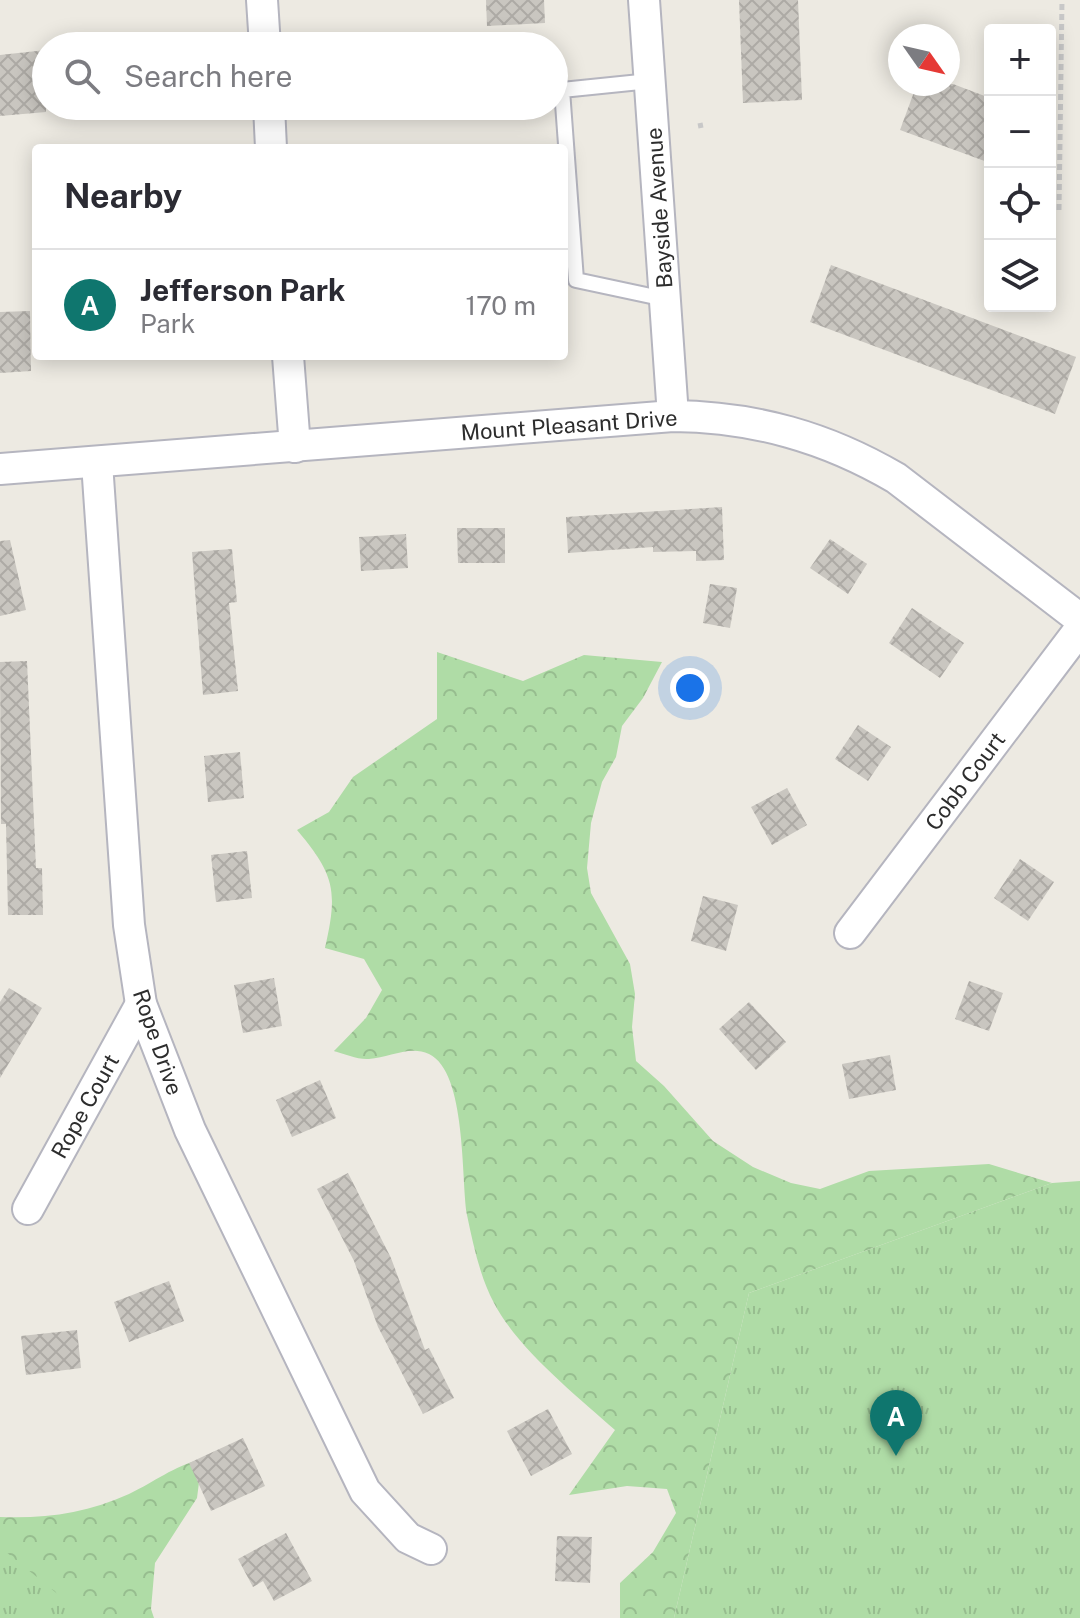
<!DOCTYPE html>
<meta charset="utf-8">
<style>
body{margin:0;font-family:"Public Sans",sans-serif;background:#f7f7f7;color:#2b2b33}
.controls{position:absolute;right:24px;top:24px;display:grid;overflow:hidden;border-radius:8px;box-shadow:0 4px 20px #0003}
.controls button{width:72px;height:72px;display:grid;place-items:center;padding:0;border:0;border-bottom:2px solid #e1e1e2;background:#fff;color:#2b2b33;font:40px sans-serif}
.compass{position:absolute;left:888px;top:24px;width:72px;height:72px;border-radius:50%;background:#fff;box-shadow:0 4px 20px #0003;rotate:124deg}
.you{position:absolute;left:690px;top:688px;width:28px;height:28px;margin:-20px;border:6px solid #fff;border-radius:50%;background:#1a73e8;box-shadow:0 0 0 12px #1a73e833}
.badge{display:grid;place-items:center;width:52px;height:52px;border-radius:50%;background:#0f766e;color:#fff;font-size:26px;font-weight:700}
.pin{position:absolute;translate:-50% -66px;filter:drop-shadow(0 2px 4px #0008)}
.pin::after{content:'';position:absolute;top:42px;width:28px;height:24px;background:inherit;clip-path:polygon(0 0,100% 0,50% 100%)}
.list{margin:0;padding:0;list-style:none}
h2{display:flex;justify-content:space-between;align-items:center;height:104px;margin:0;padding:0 32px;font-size:34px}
h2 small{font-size:26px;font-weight:400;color:#7c7c81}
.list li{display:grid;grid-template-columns:52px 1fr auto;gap:24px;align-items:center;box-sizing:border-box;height:112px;padding:0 32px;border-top:2px solid #e1e1e2}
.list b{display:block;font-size:30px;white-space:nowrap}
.list p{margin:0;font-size:26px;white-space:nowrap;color:#7c7c81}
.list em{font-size:26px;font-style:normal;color:#7c7c81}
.icon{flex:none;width:44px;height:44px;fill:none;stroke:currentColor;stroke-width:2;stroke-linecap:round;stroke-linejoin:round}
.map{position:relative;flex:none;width:1080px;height:1618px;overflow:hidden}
.search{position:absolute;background:#fff;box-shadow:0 4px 20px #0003;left:32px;top:32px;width:536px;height:88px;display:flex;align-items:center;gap:20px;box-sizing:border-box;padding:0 28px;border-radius:44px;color:#7c7c81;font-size:30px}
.panel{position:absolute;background:#fff;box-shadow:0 4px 20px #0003;left:32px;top:144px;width:536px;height:216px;border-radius:8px}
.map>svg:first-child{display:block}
.forest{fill:url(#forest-crowns)}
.park{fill:url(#park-tufts)}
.building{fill:url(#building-cross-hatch)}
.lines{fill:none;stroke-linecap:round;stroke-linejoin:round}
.lane-casing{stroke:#b5b5bf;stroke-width:18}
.street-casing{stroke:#b5b5bf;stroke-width:34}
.path{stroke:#c8c8c8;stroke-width:5;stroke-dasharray:6 4;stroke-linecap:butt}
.lane{stroke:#fff;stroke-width:14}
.street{stroke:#fff;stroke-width:30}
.labels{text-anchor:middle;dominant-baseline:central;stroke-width:6;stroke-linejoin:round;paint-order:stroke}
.street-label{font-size:22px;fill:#2d2d2d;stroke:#fff}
</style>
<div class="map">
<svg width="1080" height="1618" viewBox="0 0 1080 1618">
<defs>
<pattern id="forest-crowns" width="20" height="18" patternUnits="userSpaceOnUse" patternTransform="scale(2)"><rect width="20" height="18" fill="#afdca6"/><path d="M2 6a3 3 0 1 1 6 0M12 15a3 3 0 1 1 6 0" fill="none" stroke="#97bd8f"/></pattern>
<pattern id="park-tufts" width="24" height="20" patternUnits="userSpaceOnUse" patternTransform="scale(2)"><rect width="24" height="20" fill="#afdca6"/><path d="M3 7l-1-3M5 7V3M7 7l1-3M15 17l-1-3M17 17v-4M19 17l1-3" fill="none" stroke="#97bd8f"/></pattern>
<pattern id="building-cross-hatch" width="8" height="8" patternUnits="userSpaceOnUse" patternTransform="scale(2)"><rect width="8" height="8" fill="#c9c6c0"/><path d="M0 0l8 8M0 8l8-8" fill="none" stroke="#adaaa5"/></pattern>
</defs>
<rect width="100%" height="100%" fill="#edeae2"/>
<g class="forest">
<path d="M 437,652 L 523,681 L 584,655 L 662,662 L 643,698 L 622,726 L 616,757 L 602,782 L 591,823 L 587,868 L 591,893 L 630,964 L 635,994 L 632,1027 L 636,1061 L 664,1086 L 713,1141 L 753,1167 L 791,1183 L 820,1189 L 869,1171 L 989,1164 L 1052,1183 L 749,1293 L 674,1618 L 620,1618 L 620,1583 L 653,1552 L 676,1513 L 667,1489 L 627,1486 L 569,1495 L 615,1430 C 576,1395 518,1349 494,1303 C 480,1277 473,1244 467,1215 C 461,1180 467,1072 429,1054 C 409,1045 389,1058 369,1059 C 358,1060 345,1054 334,1051 L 366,1018 L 382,990 L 364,959 L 325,948 C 338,891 335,875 297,830 L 329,812 L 353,777 L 437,719 Z"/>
<path d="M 202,1459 L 197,1498 L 155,1563 L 151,1609 L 154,1618 L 0,1618 L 0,1517 C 45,1519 87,1513 129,1494 C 156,1481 172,1467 202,1459 Z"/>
</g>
<g class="park">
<polygon points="1080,1181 1080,1618 674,1618 749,1293 1052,1183"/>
<polygon points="0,1547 87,1618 0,1618"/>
</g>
<g class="building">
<polygon points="486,0 544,0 545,23 487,26"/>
<polygon points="739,0 798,0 802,100 743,103"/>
<polygon points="46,50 46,112 0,116 0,55"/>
<polygon points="917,84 953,84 990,98 990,163 900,130"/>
<polygon points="831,265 1076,357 1055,414 810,322"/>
<polygon points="30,311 31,371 0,373 0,312"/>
<polygon points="722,507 724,560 696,561 696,551 653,552 653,547 568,553 566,517"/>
<polygon points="457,528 505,528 505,563 458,563"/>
<polygon points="406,534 408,568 361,571 359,537"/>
<polygon points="830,539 867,564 848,594 810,568"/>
<polygon points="10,540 26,610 0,616 0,541"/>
<polygon points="232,549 237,602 229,603 238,691 203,695 192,552"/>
<polygon points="710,584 737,588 730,628 703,623"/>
<polygon points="912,608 964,643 940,678 889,643"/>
<polygon points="27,661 36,868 42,868 43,915 8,915 6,824 1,824 0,662"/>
<polygon points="858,725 891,747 868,781 835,759"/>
<polygon points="240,752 244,798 208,802 204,756"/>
<polygon points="787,788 807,825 772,845 751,807"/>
<polygon points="247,851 252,898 216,902 211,855"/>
<polygon points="1020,859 1054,882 1028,921 994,898"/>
<polygon points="703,896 738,905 726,951 691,941"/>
<polygon points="274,978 282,1026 243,1033 234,985"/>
<polygon points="969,981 1003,993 989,1031 955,1019"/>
<polygon points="9,988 42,1008 0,1078 0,1002"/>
<polygon points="749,1002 786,1042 756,1070 719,1029"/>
<polygon points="890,1055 896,1090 849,1099 842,1064"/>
<polygon points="320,1080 336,1118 292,1137 276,1100"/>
<polygon points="348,1173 391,1258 425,1350 429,1348 454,1398 423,1414 378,1327 354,1261 317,1189"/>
<polygon points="169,1281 184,1321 129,1342 114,1302"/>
<polygon points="77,1330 81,1368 26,1375 21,1336"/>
<polygon points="548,1409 572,1454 531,1476 507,1431"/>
<polygon points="243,1438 265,1486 211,1511 189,1463"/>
<polygon points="286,1533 312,1581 274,1601 263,1581 253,1587 238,1559"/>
<polygon points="557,1536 592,1537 590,1583 555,1581"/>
</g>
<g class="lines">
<g class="lane-casing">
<polyline id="lane" points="650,81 562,90 576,280 665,299"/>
</g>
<g class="street-casing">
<g id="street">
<polyline points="262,0 265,46"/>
<polyline points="644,0 673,416"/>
<polyline points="269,106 271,148"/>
<polyline points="288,356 295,447"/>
<polyline points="97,463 129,925 141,1004 190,1130 365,1491 408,1538 431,1549"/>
<path d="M 0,469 L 673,416 C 755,417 826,437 896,478 L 1080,619"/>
<polyline points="850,933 1080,629"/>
<polyline points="28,1209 141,1004"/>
</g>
</g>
<g class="path">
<polyline points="698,126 703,125"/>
<polyline points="1059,210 1062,0"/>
</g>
<use href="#lane" class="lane"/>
<use href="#street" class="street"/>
</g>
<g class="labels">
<g class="street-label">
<text transform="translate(659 208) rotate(-94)">Bayside Avenue</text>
<text transform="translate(569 425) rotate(-4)">Mount Pleasant Drive</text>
<text transform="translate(965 781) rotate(-53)">Cobb Court</text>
<text transform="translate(158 1042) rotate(71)">Rope Drive</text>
<text transform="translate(85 1106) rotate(-61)">Rope Court</text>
</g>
</g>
</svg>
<div class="controls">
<button>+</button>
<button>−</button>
<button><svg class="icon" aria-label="locate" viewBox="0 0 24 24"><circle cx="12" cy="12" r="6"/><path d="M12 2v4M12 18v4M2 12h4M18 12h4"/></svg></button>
<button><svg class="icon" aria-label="layers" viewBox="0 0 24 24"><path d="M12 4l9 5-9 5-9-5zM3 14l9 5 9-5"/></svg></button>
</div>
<svg class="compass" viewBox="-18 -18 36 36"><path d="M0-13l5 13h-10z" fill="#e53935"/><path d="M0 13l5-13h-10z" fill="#7c7c81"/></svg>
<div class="you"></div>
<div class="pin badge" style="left:896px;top:1456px">A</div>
<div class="search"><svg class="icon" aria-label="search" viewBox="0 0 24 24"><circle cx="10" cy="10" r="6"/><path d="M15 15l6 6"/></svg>Search here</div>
<section class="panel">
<h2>Nearby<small></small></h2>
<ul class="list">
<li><span class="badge">A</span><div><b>Jefferson Park</b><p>Park</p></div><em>170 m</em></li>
</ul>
</section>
</div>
